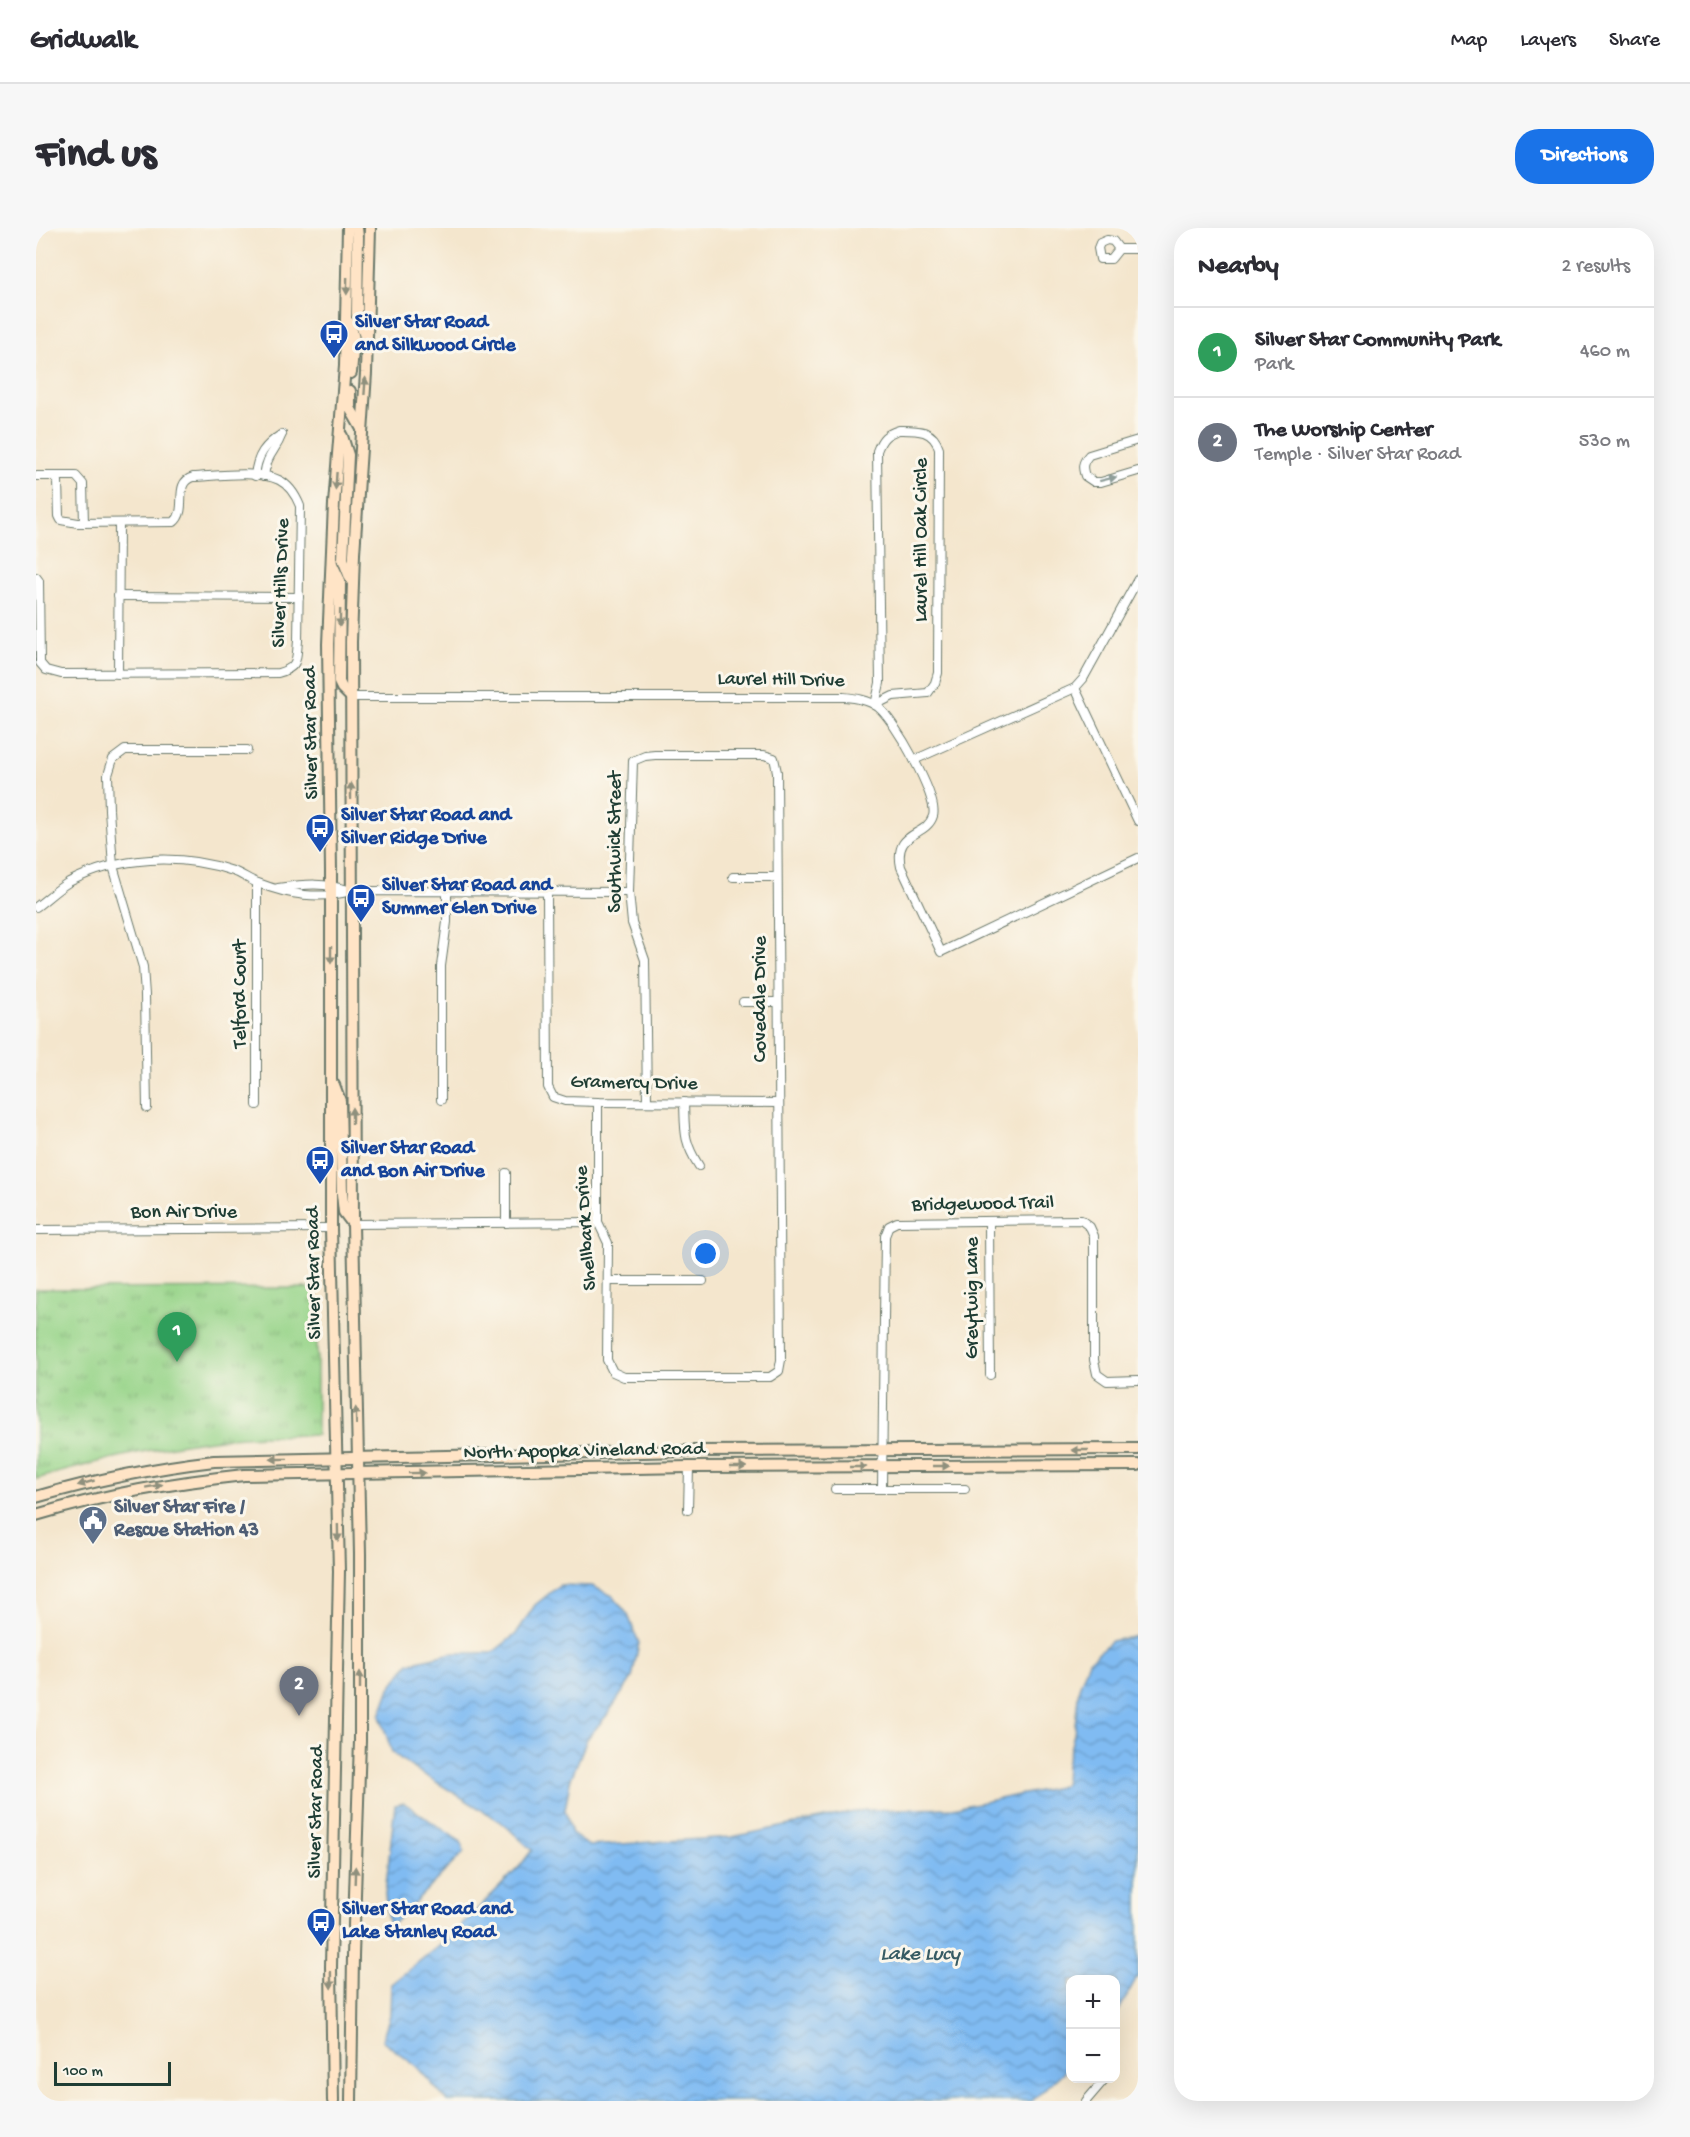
<!DOCTYPE html>
<meta charset="utf-8">
<style>
body{margin:0;font-family:"Gochi Hand",sans-serif;background:#f7f7f7;color:#2b2b33}
.controls{position:absolute;right:18px;bottom:18px;display:grid;overflow:hidden;border-radius:12px;box-shadow:0 6px 24px #0002}
.controls button{width:54px;height:54px;display:grid;place-items:center;padding:0;border:0;border-bottom:2px solid #e1e1e2;background:#fff;color:#2b2b33;font:30px sans-serif}
.scale{position:absolute;left:18px;bottom:15px;width:117px;box-sizing:border-box;padding-left:6px;border:3px solid #1f3d34;border-top:0;font-size:16px;line-height:21px;white-space:nowrap;color:#1f3d34;-webkit-text-stroke:4px #fbf7ec;paint-order:stroke}
.you{position:absolute;left:670px;top:1026px;width:21px;height:21px;margin:-15px;border:4px solid #fff;border-radius:50%;background:#1a73e8;box-shadow:0 0 0 9px #1a73e833}
.badge{display:grid;place-items:center;width:39px;height:39px;border-radius:50%;background:#1a73e8;color:#fff;font-size:20px;font-weight:700}
.pin{position:absolute;translate:-50% -50px;filter:drop-shadow(0 2px 3px #0008)}
.pin::after{content:'';position:absolute;top:32px;width:21px;height:18px;background:inherit;clip-path:polygon(0 0,100% 0,50% 100%)}
.list{margin:0;padding:0;list-style:none}
h2{display:flex;justify-content:space-between;align-items:center;height:78px;margin:0;padding:0 24px;font-size:26px}
h2 small{font-size:20px;font-weight:400;color:#7c7c81}
.list li{display:grid;grid-template-columns:39px 1fr auto;gap:18px;align-items:center;box-sizing:border-box;height:90px;padding:0 24px;border-top:2px solid #e1e1e2}
.list b{display:block;font-size:22px;white-space:nowrap}
.list p{margin:0;font-size:20px;white-space:nowrap;color:#7c7c81}
.list em{font-size:20px;font-style:normal;color:#7c7c81}
.map{position:relative;flex:none;width:1102px;height:1873px;overflow:hidden;border-radius:24px}
header{display:flex;align-items:center;gap:36px;box-sizing:border-box;height:84px;padding:0 30px;background:#fff;border-bottom:2px solid #e1e1e2}
header strong{font-size:28px}
nav{display:flex;gap:33px;margin-inline-start:auto;font-size:21px}
.intro{display:flex;align-items:center;justify-content:space-between;box-sizing:border-box;height:144px;padding:0 36px}
h1{margin:0;font-size:42px}
.button{padding:15px 27px;border-radius:24px;background:#1a73e8;color:#fff;font-size:21px;font-weight:700}
main{display:flex;gap:36px;padding:0 36px}
aside{flex:1;background:#fff;border-radius:24px;box-shadow:0 6px 24px #0002}
.map>svg:first-child{display:block}
.grass{fill:url(#grass-tufts);stroke:#5b885e;stroke-width:1.5}
.water{fill:url(#water-waves);stroke:#507c93;stroke-width:1.5}
.lines{fill:none;stroke-linecap:round;stroke-linejoin:round}
.street-casing{stroke:#6a786a;stroke-width:10}
.secondary-casing{stroke:#6a786a;stroke-width:14}
.street{stroke:#fff;stroke-width:8}
.secondary{stroke:#ffe4c6;stroke-width:10}
.oneway{fill:#8f907d}
.oneway2{fill:#8f9e9a}
.labels{text-anchor:middle;dominant-baseline:central;stroke-width:6;stroke-linejoin:round;paint-order:stroke}
.transit-label{font-size:20px;font-weight:bold;fill:#164399;stroke:#fbf7ec;text-anchor:start}
.street-label{font-size:20px;fill:#1f3d34;stroke:#fbf7ec}
.service-label{font-size:20px;font-weight:bold;fill:#4e5e75;stroke:#fbf7ec;text-anchor:start}
.water-label{font-size:21px;font-style:italic;fill:#375c64;stroke:#fbf7ec}
</style>
<header>
<strong>Gridwalk</strong>
<nav><a>Map</a><a>Layers</a><a>Share</a></nav>
</header>
<div class="intro"><h1>Find us</h1><a class="button">Directions</a></div>
<main>
<div class="map">
<svg width="1102" height="1873" viewBox="0 0 1102 1873">
<defs>
<pattern id="grass-tufts" width="24" height="20" patternUnits="userSpaceOnUse" patternTransform="scale(1.5)"><rect width="24" height="20" fill="#97d489"/><path d="M3 7l-1-3M5 7V3M7 7l1-3M15 17l-1-3M17 17v-4M19 17l1-3" fill="none" stroke="#7bad71"/></pattern>
<pattern id="water-waves" width="16" height="10" patternUnits="userSpaceOnUse" patternTransform="scale(1.5)"><rect width="16" height="10" fill="#80bbf2"/><path d="M0 5q4-4 8 0t8 0" fill="none" stroke="#6899c5"/></pattern>
</defs>
<rect width="100%" height="100%" fill="#fbf7ec"/>
<filter id="ink" filterUnits="userSpaceOnUse"><feTurbulence type="fractalNoise" baseFrequency=".0167" numOctaves="2"/><feDisplacementMap in="SourceGraphic" scale="12" xChannelSelector="R" yChannelSelector="G"/><feConvolveMatrix kernelMatrix="1 2 1 2 8 2 1 2 1" color-interpolation-filters="sRGB"/></filter>
<filter id="wash" filterUnits="userSpaceOnUse"><feTurbulence type="fractalNoise" baseFrequency=".008" numOctaves="4" result="noise"/><feDisplacementMap in="SourceGraphic" scale="24" xChannelSelector="R" yChannelSelector="G"/><feGaussianBlur stdDeviation="1.35" result="paint"/><feColorMatrix in="noise" values="0 0 0 0 0 0 0 0 0 0 0 0 0 0 0 0 0 1.4 0 .05"/><feComposite in="paint" operator="in"/></filter>
<g filter="url(#wash)">
<rect width="100%" height="100%" fill="#f4e6cd"/>
<path class="grass" d="M 281,1060 L 281,1207 C 249,1208 216,1207 184,1211 C 121,1218 61,1233 0,1251 L 0,1061 Z"/>
<g class="water">
<polygon points="524,1357 556,1358 577,1368 592,1387 603,1415 596,1450 571,1487 551,1511 534,1553 529,1582 536,1606 553,1618 696,1609 828,1582 917,1580 1023,1559 1029,1556 1030,1537 1038,1506 1043,1460 1053,1433 1075,1413 1102,1408 1102,1747 1080,1788 1080,1752 1034,1752 1034,1838 996,1873 411,1873 381,1839 346,1812 354,1787 355,1756 416,1707 484,1638 496,1622 464,1593 374,1538 356,1524 344,1488 354,1460 373,1435 416,1425 456,1425 480,1406 499,1377"/>
<polygon points="368,1575 425,1614 428,1624 358,1695 352,1695 349,1666 359,1577"/>
</g>
</g>
<g filter="url(#ink)">
<g class="lines">
<g class="street-casing">
<g id="street">
<polygon points="1071,12 1077,13 1083,21 1075,31 1064,31 1062,20 1064,15"/>
<polyline points="1083,21 1102,21"/>
<path d="M 863,202 C 881,202 897,201 903,221 L 902,445 L 899,455 L 892,465 L 857,468 L 839,477 L 844,455 L 841,223 C 846,210 850,206 863,202 Z"/>
<path d="M 1102,212 L 1053,227 C 1046,235 1046,239 1049,248 L 1058,254 L 1065,254 L 1102,243"/>
<path d="M 0,248 L 17,248 L 22,253 L 23,288 L 25,292 L 42,295 L 138,294 C 153,282 136,255 157,249 C 180,248 222,242 243,252 C 253,257 260,268 264,278 L 262,413 C 260,432 263,439 242,445 L 25,446 L 10,442 L 4,435 L 3,353 L 0,349"/>
<polyline points="17,248 40,248 47,256 48,295"/>
<path d="M 219,248 C 221,227 229,217 246,206"/>
<path d="M 228,248 C 231,225 239,225 246,206"/>
<polyline points="82,368 263,369"/>
<polyline points="82,446 83,295"/>
<polyline points="1039,460 1102,593"/>
<path d="M 315,469 L 807,469 C 818,470 832,471 842,479 C 858,491 903,570 897,588 C 890,610 857,602 865,639 L 905,724 L 1102,630"/>
<polyline points="878,532 1039,460 1047,451 1102,351"/>
<polyline points="697,649 741,649"/>
<polyline points="221,655 221,877"/>
<path d="M 242,660 C 270,656 288,654 315,663"/>
<polyline points="511,663 512,859 517,869 529,873 562,874 742,875"/>
<path d="M 0,679 C 11,671 21,661 33,654 C 83,628 144,625 197,643 C 206,646 213,652 222,655 C 253,667 283,672 315,663 L 593,664"/>
<polyline points="707,774 741,774"/>
<polyline points="405,872 405,738 411,694 411,664"/>
<polyline points="562,874 562,994 572,1015 571,1132 577,1144 588,1149 734,1149 743,1143 745,1132 741,544 738,530 728,527 619,527 609,528 597,533 593,664 596,695 609,732 611,873"/>
<path d="M 648,874 C 649,903 647,913 663,938"/>
<polyline points="111,880 109,767 107,739 77,638 73,582 72,547 77,531 89,522 211,522"/>
<polyline points="953,993 954,1147"/>
<polyline points="470,995 470,945"/>
<polyline points="317,996 562,994"/>
<polyline points="0,1002 295,1000"/>
<polyline points="573,1053 667,1053"/>
<polyline points="799,1261 929,1261"/>
<polyline points="846,1261 849,1008 853,998 861,994 1045,992 1054,999 1058,1008 1058,1132 1061,1146 1071,1153 1102,1152"/>
<polyline points="652,1282 653,1239"/>
<polyline points="1050,1873 1068,1852"/>
</g>
</g>
<g class="secondary-casing">
<g id="secondary">
<polyline points="321,0 322,9 321,86 329,108"/>
<polyline points="314,95 318,111 315,145"/>
<polyline points="314,163 314,180 326,201"/>
<polyline points="306,208 312,227 307,331 315,352"/>
<polyline points="296,336 304,353 303,454 306,460 315,469"/>
<polyline points="298,857 304,873 306,966 308,984 317,996"/>
<path d="M 0,1269 C 59,1252 117,1240 178,1233 L 653,1223 L 1102,1221"/>
<path d="M 0,1287 C 71,1266 134,1255 208,1247 L 653,1239 L 1102,1237"/>
<polyline points="297,1873 295,1739 303,1343 295,1000 295,642 292,416 298,276 309,138 312,0"/>
<polyline points="315,1873 317,1728 324,1513 324,1326 317,996 315,414 318,326 330,145 334,0"/>
</g>
</g>
<use href="#street" class="street"/>
<use href="#secondary" class="secondary"/>
</g>
<defs><path id="oneway-solid" d="M-6-.8H1V-3.2L6.5 0L1 3.2V.8H-6Z" transform="scale(1.5)"/></defs>
<g class="oneway">
<use href="#oneway-solid" transform="translate(311 58) rotate(91)"/>
<use href="#oneway-solid" transform="translate(329 158) rotate(-86)"/>
<use href="#oneway-solid" transform="translate(300 253) rotate(94)"/>
<use href="#oneway-solid" transform="translate(304 390) rotate(91)"/>
<use href="#oneway-solid" transform="translate(315 563) rotate(-90)"/>
<use href="#oneway-solid" transform="translate(295 727) rotate(90)"/>
<use href="#oneway-solid" transform="translate(316 888) rotate(-90)"/>
<use href="#oneway-solid" transform="translate(320 1188) rotate(-92)"/>
<use href="#oneway-solid" transform="translate(1044 1222) rotate(180)"/>
<use href="#oneway-solid" transform="translate(243 1231) rotate(179)"/>
<use href="#oneway-solid" transform="translate(905 1238)"/>
<use href="#oneway-solid" transform="translate(702 1239)"/>
<use href="#oneway-solid" transform="translate(822 1239)"/>
<use href="#oneway-solid" transform="translate(381 1245) rotate(-1)"/>
<use href="#oneway-solid" transform="translate(50 1255) rotate(164)"/>
<use href="#oneway-solid" transform="translate(118 1258) rotate(-10)"/>
<use href="#oneway-solid" transform="translate(302 1305) rotate(89)"/>
<use href="#oneway-solid" transform="translate(324 1452) rotate(-90)"/>
<use href="#oneway-solid" transform="translate(319 1647) rotate(-88)"/>
<use href="#oneway-solid" transform="translate(295 1752) rotate(89)"/>
</g>
<use class="oneway2" href="#oneway-solid" transform="translate(1072 251) rotate(-14)"/>
</g>
<defs>
<g id="bus-pin" transform="scale(1.5)"><path d="M0 17L-7.5 6A9.5 9.5 0 1 1 7.5 6Z" fill="#1a4fb4" stroke="#fbf7ec"/><path d="M-5-6H5V4H4V6H2V4H-2V6H-4V4H-5ZM-3.5-4V0h7V-4ZM-3.5 1.2v1.5H-2V1.2ZM2 1.2v1.5H3.5V1.2Z" fill="#fff"/></g>
<g id="civic-pin" transform="scale(1.5)"><path d="M0 17L-7.5 6A9.5 9.5 0 1 1 7.5 6Z" fill="#5c6f8a" stroke="#fbf7ec"/><path d="M-.6-6.5H3V-4.5H.6V-3L4-1V1h2V6H-6V1h2V-1L-.6-3ZM-1.2 2.5V6h2.4V2.5Z" fill="#fff"/></g>
</defs>
<g fill-rule="evenodd">
<use href="#bus-pin" x="298" y="106"/>
<use href="#bus-pin" x="284" y="600"/>
<use href="#bus-pin" x="325" y="670"/>
<use href="#bus-pin" x="284" y="932"/>
<use href="#civic-pin" x="57" y="1292"/>
<use href="#bus-pin" x="285" y="1694"/>
</g>
<g class="labels">
<g class="transit-label">
<text x="319" y="95">Silver Star Road<tspan x="319" dy="23">and Silkwood Circle</tspan></text>
<text x="305" y="588">Silver Star Road and<tspan x="305" dy="23">Silver Ridge Drive</tspan></text>
<text x="346" y="658">Silver Star Road and<tspan x="346" dy="23">Summer Glen Drive</tspan></text>
<text x="305" y="921">Silver Star Road<tspan x="305" dy="23">and Bon Air Drive</tspan></text>
<text x="306" y="1682">Silver Star Road and<tspan x="306" dy="23">Lake Stanley Road</tspan></text>
</g>
<g class="street-label">
<text transform="translate(886 312) rotate(-90)">Laurel Hill Oak Circle</text>
<text transform="translate(246 355) rotate(-88)">Silver Hills Drive</text>
<text transform="translate(745 453) rotate(1)">Laurel Hill Drive</text>
<text transform="translate(276 505) rotate(-91)">Silver Star Road</text>
<text transform="translate(580 614) rotate(-90)">Southwick Street</text>
<text transform="translate(205 766) rotate(-90)">Telford Court</text>
<text transform="translate(725 771) rotate(-90)">Covedale Drive</text>
<text transform="translate(598 856) rotate(1)">Gramercy Drive</text>
<text transform="translate(947 977) rotate(-1)">Bridgewood Trail</text>
<text x="148" y="985">Bon Air Drive</text>
<text transform="translate(551 1000) rotate(-94)">Shellbark Drive</text>
<text transform="translate(279 1045) rotate(-91)">Silver Star Road</text>
<text transform="translate(937 1070) rotate(-90)">Greytwig Lane</text>
<text transform="translate(548 1224) rotate(-1)">North Apopka Vineland Road</text>
<text transform="translate(281 1584) rotate(-89)">Silver Star Road</text>
</g>
<g class="service-label">
<text x="78" y="1280">Silver Star Fire /<tspan x="78" dy="23">Rescue Station 43</tspan></text>
</g>
<g class="water-label">
<text x="884" y="1727">Lake Lucy</text>
</g>
</g>
</svg>
<div class="controls">
<button>+</button>
<button>−</button>
</div>
<div class="scale">100 m</div>
<div class="you"></div>
<div class="pin badge" style="left:141px;top:1134px;background:#2e9e5b">1</div>
<div class="pin badge" style="left:263px;top:1488px;background:#6b7280">2</div>
</div>
<aside>
<h2>Nearby<small>2 results</small></h2>
<ul class="list">
<li><span class="badge" style="background:#2e9e5b">1</span><div><b>Silver Star Community Park</b><p>Park</p></div><em>460 m</em></li>
<li><span class="badge" style="background:#6b7280">2</span><div><b>The Worship Center</b><p>Temple · Silver Star Road</p></div><em>530 m</em></li>
</ul>
</aside>
</main>
